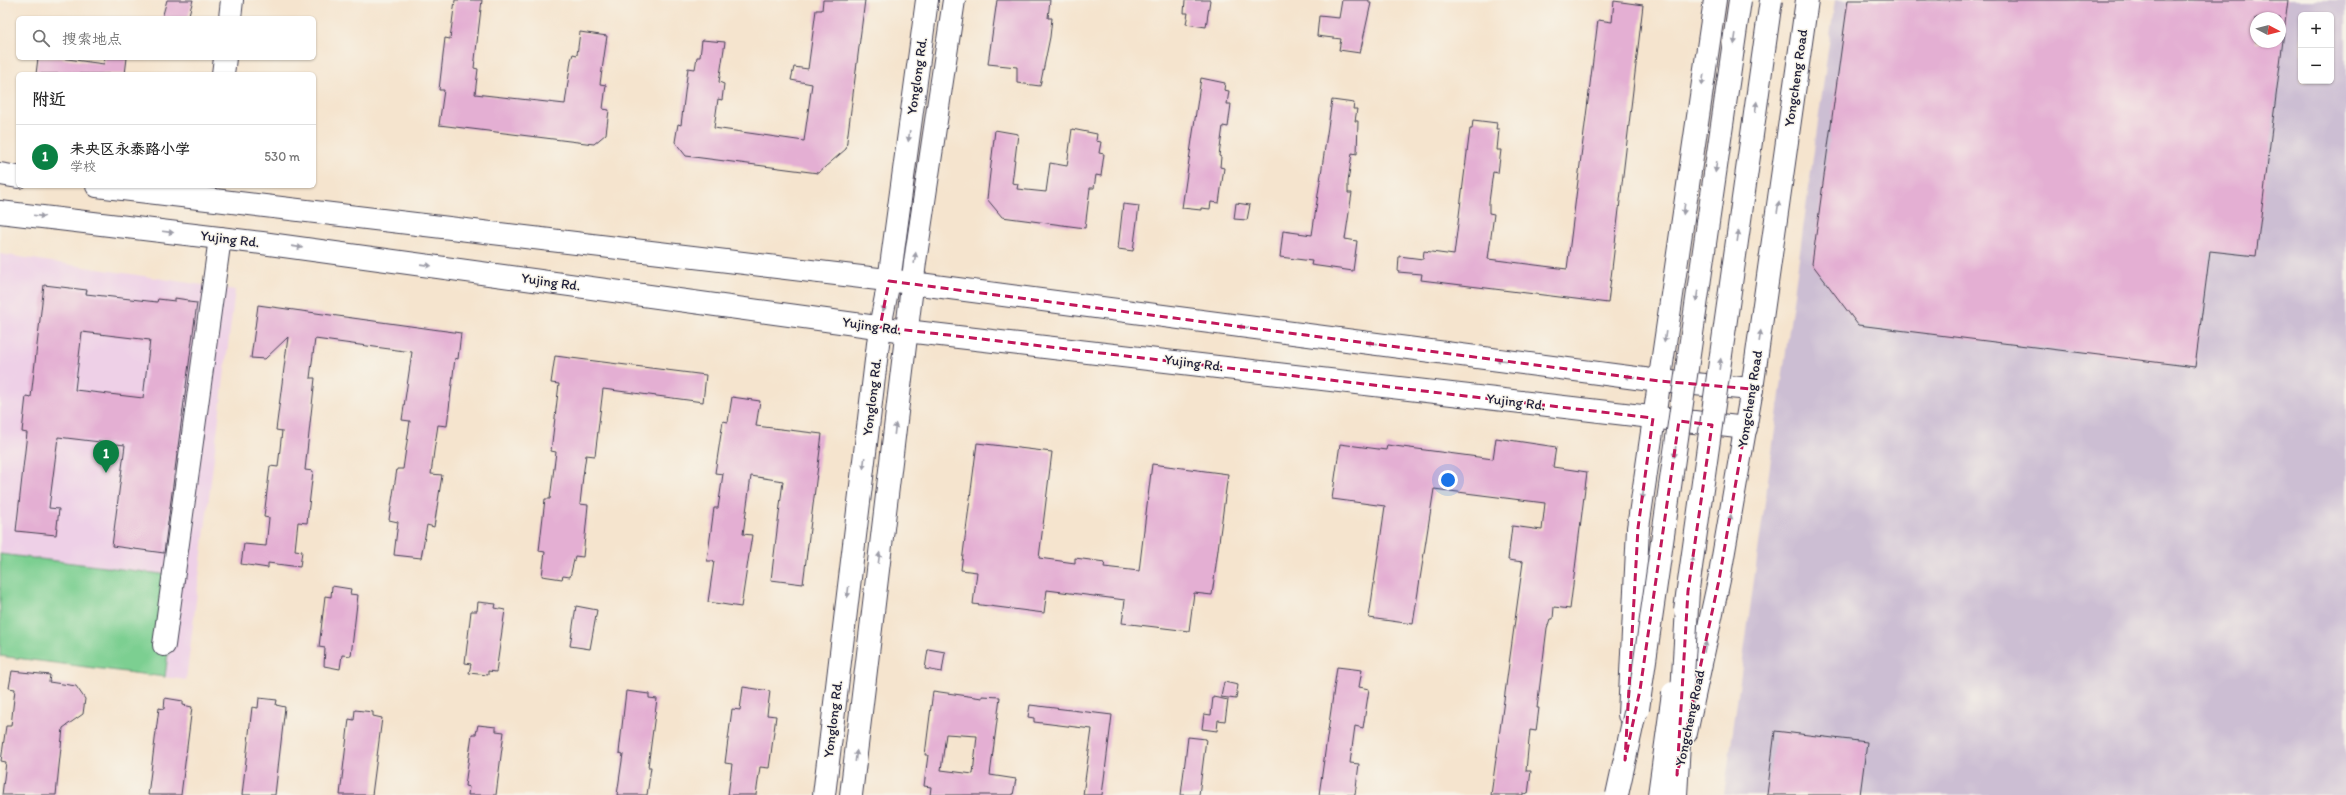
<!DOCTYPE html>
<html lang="zh">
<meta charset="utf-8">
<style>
body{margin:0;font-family:Itim,"LXGW WenKai TC",sans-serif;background:#f6f6f6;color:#222}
.controls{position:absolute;right:12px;top:12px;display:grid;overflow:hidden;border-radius:6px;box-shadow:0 1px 3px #0004}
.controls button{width:36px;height:36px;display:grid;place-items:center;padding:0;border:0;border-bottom:1px solid #e0e0e0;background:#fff;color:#222;font:20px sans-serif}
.compass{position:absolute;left:2250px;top:12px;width:36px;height:36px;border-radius:50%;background:#fff;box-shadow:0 1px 3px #0004;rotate:97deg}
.you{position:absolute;left:1448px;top:480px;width:14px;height:14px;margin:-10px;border:3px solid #fff;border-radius:50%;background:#1a73e8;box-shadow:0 0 0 6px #1a73e833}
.badge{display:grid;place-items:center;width:26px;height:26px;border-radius:50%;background:#0b8043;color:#fff;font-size:13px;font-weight:700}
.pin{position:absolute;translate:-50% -33px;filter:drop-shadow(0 1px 2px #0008)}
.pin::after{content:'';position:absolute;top:21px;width:14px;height:12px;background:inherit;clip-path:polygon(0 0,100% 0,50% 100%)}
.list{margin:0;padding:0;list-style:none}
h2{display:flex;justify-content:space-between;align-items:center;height:52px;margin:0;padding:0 16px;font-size:17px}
h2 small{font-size:13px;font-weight:400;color:#767676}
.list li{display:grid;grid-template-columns:26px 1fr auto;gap:12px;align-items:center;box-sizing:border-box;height:64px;padding:0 16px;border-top:1px solid #e0e0e0}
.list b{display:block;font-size:15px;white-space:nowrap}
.list p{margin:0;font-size:13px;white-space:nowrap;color:#767676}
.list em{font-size:13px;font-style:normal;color:#767676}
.icon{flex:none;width:22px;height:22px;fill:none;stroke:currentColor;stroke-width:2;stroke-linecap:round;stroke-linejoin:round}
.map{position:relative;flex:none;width:2346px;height:795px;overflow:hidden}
.search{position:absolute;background:#fff;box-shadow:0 1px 3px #0004;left:16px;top:16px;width:300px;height:44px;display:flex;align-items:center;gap:10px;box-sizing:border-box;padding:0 14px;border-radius:6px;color:#767676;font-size:15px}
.panel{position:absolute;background:#fff;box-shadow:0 1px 3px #0004;left:16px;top:72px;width:300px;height:116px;border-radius:6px}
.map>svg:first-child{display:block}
.built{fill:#eed0e7}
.industrial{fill:#ccbed3;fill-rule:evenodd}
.green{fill:#7ccf91;stroke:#4f7866}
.building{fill:#e4afd3;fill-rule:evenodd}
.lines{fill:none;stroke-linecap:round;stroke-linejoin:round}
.minor-casing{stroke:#423f51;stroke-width:24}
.minor{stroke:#fff;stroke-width:22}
.major-bridge-casing{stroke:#423f51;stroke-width:24;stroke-linecap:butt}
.highway-bridge-casing{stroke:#423f51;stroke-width:24;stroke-linecap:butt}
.major-bridge{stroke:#fff;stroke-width:22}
.highway-bridge{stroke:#fff;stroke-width:22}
.oneway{fill:#9c9ca7}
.marked{fill:none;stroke:#c2185b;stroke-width:3;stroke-dasharray:8 5;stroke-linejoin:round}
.labels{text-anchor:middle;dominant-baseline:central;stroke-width:3;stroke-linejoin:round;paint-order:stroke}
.street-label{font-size:14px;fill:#22223b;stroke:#f7f3e8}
</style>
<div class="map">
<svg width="2346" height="795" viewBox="0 0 2346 795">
<rect width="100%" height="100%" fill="#f7f3e8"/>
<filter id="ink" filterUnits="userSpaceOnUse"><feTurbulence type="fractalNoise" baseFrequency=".025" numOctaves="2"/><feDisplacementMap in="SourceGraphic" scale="8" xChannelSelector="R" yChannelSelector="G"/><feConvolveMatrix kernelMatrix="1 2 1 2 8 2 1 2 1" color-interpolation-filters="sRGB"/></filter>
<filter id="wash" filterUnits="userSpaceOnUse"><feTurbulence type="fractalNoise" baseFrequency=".012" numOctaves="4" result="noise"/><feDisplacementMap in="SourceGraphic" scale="16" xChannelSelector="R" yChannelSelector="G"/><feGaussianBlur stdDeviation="0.9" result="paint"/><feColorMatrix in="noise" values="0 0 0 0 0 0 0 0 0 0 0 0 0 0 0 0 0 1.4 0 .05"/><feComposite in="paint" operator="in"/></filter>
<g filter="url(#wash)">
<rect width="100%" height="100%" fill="#f5e4ce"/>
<polygon class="built" points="0,254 235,290 186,680 0,656"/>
<path class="industrial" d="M 1835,0 L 2346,0 L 2346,795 L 1724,795 ZM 2301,15 L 2331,15 L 2331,81 L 2301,81 ZM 2256,18 L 2280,18 L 2280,42 L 2256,42 Z"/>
<polygon class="green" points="0,554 178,576 165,677 0,656"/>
<g id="blocks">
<g class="building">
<polygon points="167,0 193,0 188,18 162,18"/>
<polygon points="455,0 482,0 474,68 478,69 475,94 565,104 571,60 573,54 577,55 580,32 607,36 600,84 606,85 603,109 609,110 606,134 594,144 439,125 444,90 439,90 445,38 450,39"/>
<polygon points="823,0 865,0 846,149 818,173 686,156 675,142 678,124 681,125 688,68 695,69 697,57 700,57 702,40 725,42 719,82 724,84 722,100 718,99 714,128 804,141 812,84 791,80 794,67 808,69 816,10 822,10"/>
<polygon points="997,0 1050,0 1048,18 1052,18 1050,37 1040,86 1017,83 1017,67 988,64"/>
<polygon points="1185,0 1210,0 1206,27 1186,24 1188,13 1184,13"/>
<polygon points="1342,0 1369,0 1369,3 1371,3 1360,53 1339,50 1341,39 1317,36 1319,16 1339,18"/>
<path d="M 1848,0 L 2288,0 L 2256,256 L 2210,251 L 2195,367 L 1858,325 L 1812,264 ZM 2256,18 L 2280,18 L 2280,42 L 2256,42 Z"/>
<polygon points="1614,1 1643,5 1608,303 1421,280 1422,274 1398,272 1399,256 1423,259 1424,251 1454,255 1470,129 1472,129 1473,120 1497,123 1496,129 1499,129 1497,150 1501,150 1498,173 1493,172 1489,202 1489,213 1494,214 1488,259 1567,269 1598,20 1612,22"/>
<polygon points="38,58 60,58 104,64 105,58 127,58 125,74 36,74"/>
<polygon points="1201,78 1225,83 1224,90 1229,91 1227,104 1231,104 1228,127 1223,126 1219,156 1221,157 1220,167 1224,168 1219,203 1211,202 1210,209 1201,208 1201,210 1182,208"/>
<polygon points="1332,100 1354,103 1353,109 1357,109 1355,121 1358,121 1357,154 1352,153 1348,182 1348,193 1352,193 1345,239 1357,241 1353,271 1311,265 1312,261 1280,257 1283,231 1312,235"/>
<polygon points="1072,129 1097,134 1096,141 1101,142 1099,153 1104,154 1101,176 1096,175 1094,188 1090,188 1085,228 1002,217 987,199 995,130 1018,134 1012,183 1018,184 1017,189 1046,192 1050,163 1067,166"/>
<polygon points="1236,203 1250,205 1247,220 1234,219"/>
<polygon points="1123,204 1139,206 1133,251 1118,249"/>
<path d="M 44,285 L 87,290 L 86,294 L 157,302 L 158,299 L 175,301 L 175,298 L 188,300 L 188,302 L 197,303 L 164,553 L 112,546 L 125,445 L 58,437 L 49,508 L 59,509 L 56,535 L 16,531 L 27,433 L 22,432 L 26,396 L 31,397 ZM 82,332 L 150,340 L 143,398 L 75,390 Z"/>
<polygon points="258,305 461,333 458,359 455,358 447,426 438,425 434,451 431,474 442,475 434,527 427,525 421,558 394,555 398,522 389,520 397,469 403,469 410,421 402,420 412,352 315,339 310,378 315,378 305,470 313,471 307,523 298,522 295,550 302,551 300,567 268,563 268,568 241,564 244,544 266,546 269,518 264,517 270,466 278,467 282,431 276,430 288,337 265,359 251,358"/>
<polygon points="555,356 706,375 703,402 603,389 595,456 586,455 583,476 580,504 588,505 583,557 575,556 570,577 563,576 562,579 542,576 545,552 539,551 545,499 550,499 556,452 551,451 559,384 551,383"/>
<polygon points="732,397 760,401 756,426 822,434 803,584 771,580 783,481 751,476 743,534 752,535 741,607 708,602 714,561 707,561 714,508 718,508 723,474 715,473 723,421 728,422"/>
<polygon points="1496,438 1556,447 1553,467 1587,472 1570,609 1554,607 1553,619 1550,619 1547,628 1537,708 1539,708 1536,731 1530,730 1527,760 1526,771 1531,771 1528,794 1523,793 1523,795 1491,795 1523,562 1508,560 1512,526 1542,530 1545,503 1434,489 1413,624 1369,618 1385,506 1332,499 1340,444 1386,450 1387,445 1493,459"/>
<polygon points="977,443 1052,452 1039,558 1075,563 1075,558 1105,562 1104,567 1139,571 1152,464 1228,474 1212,595 1194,593 1189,631 1122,623 1125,600 1047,590 1044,613 973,604 977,572 961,570"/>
<polygon points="332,586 351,589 350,594 358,595 351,656 342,655 340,669 324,666 325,648 319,647 325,596 331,597"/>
<polygon points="478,602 496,604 495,608 505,610 496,672 488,671 488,675 469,673 471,664 465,663 471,611 477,611"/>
<polygon points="576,606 597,610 590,649 570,646"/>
<polygon points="928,649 945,652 942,672 925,669"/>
<polygon points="1337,667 1362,670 1359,687 1369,689 1363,728 1355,726 1350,763 1359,764 1355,795 1319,795"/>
<polygon points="12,671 50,675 49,682 76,686 85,699 83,714 63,728 56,795 2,795 6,762 1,761 6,726 11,726 15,689 9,688"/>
<polygon points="1224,682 1238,685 1236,699 1221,697"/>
<polygon points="743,687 770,691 767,715 776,716 771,754 769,768 760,767 756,795 728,795 732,764 725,763 732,709 740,710"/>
<polygon points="626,691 649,694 649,698 657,699 648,767 651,767 647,795 617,795 623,754 619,753"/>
<path d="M 933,691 L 982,698 L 982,696 L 1000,697 L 990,775 L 1016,779 L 1013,795 L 930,795 L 931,787 L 924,786 L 928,755 L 925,755 ZM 946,734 L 977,736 L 973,774 L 941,770 Z"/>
<polygon points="1213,697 1228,700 1225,721 1218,720 1217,731 1202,729 1204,714 1211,715"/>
<polygon points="165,698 183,701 183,705 192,707 181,795 148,795 159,708 164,709"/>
<polygon points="259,698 277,700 276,705 285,707 275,795 242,795 252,707 258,708"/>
<polygon points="1030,705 1112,715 1102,795 1083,795 1092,729 1034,722 1034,718 1028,717"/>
<polygon points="355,710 373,712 373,716 382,718 372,795 340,795 349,719 354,720"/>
<polygon points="478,725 496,727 496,731 504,732 496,795 468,795 469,787 465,786 472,734 476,734"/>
<polygon points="1775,731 1867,742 1860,795 1767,795"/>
<polygon points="1188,737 1206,739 1199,795 1181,795"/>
</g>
</g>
</g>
<g filter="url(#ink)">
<use href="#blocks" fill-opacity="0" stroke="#423f51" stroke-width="1"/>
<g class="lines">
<g class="minor-casing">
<g id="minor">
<polyline points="230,18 232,0"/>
<polyline points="223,74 225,58"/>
<polyline points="0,174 18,177"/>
<polyline points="97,186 912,283 1659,381 1752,389"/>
<polyline points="0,212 262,243 906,331 1746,428"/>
<polyline points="164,645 220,238"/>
<polyline points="1629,715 1638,528 1715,0"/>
<polyline points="1686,733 1719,580 1752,389 1807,0"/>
<polyline points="824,795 880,327 889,281 927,0"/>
<polyline points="851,795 915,262 954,0"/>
</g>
</g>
<use href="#minor" class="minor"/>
<g class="major-bridge-casing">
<g id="major-bridge">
<polyline points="1685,610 1771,0"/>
<polyline points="1638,709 1740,0"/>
<polyline points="1659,795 1673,693"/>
</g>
</g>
<g class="highway-bridge-casing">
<g id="highway-bridge">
<polyline points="1617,795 1640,690"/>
<polyline points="1676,795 1688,591"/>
</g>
</g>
<use href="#major-bridge" class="major-bridge"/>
<use href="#highway-bridge" class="highway-bridge"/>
</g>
<defs><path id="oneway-solid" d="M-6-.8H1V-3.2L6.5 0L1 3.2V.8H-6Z"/></defs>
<g class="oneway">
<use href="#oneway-solid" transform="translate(1735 39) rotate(98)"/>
<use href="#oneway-solid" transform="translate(1703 80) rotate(98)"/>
<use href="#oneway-solid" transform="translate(1756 107) rotate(-82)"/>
<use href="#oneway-solid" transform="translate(909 136) rotate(98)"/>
<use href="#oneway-solid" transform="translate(1716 167) rotate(98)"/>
<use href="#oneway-solid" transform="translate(1778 207) rotate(-82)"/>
<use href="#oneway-solid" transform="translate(1684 209) rotate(98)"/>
<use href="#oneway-solid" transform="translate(39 216) rotate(7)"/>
<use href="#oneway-solid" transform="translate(168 232) rotate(7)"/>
<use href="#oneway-solid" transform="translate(1738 236) rotate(-82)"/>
<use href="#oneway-solid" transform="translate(297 247) rotate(8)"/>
<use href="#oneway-solid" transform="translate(915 258) rotate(-82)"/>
<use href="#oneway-solid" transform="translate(426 265) rotate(8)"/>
<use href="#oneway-solid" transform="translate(1697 296) rotate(98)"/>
<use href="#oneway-solid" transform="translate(884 306) rotate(101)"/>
<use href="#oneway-solid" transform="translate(1243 327) rotate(-173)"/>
<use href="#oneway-solid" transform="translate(1760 336) rotate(-82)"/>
<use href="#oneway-solid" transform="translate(1665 337) rotate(98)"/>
<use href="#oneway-solid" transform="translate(1372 343) rotate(-173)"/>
<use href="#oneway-solid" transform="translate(1501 360) rotate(-173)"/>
<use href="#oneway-solid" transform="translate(1720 364) rotate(-82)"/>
<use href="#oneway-solid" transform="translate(1630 377) rotate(-173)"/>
<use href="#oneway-solid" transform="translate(895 429) rotate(-83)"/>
<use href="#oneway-solid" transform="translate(1675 452) rotate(98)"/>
<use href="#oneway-solid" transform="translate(864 463) rotate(97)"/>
<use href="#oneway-solid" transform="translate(1643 494) rotate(97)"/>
<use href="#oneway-solid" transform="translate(1730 520) rotate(-80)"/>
<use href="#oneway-solid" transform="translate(879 558) rotate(-83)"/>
<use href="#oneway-solid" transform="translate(1692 562) rotate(-82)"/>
<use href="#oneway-solid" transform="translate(848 592) rotate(97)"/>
<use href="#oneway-solid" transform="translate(1705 647) rotate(-78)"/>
<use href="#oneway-solid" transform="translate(856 756) rotate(-83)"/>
</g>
</g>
<path class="marked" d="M 889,281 L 1659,381 L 1752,389 L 1719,580 L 1677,775 L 1688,591 L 1712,425 L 1679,421 L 1640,690 L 1625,760 L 1638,528 L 1653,418 L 880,327 Z"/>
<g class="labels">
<g class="street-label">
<text transform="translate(917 76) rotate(-82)">Yonglong Rd.</text>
<text transform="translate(1796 78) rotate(-82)">Yongcheng Road</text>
<text transform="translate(230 239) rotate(7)">Yujing Rd.</text>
<text transform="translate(551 282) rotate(8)">Yujing Rd.</text>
<text transform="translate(872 326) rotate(8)">Yujing Rd.</text>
<text transform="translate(1194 363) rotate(7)">Yujing Rd.</text>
<text transform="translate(872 397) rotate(-83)">Yonglong Rd.</text>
<text transform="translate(1750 399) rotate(-81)">Yongcheng Road</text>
<text transform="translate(1516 402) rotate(7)">Yujing Rd.</text>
<text transform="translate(1690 718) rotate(-78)">Yongcheng Road</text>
<text transform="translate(833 719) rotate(-83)">Yonglong Rd.</text>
</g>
</g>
</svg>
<div class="controls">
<button>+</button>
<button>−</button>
</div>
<svg class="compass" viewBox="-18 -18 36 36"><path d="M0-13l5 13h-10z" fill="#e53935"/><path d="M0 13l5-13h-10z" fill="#767676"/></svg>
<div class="you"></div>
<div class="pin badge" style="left:106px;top:473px">1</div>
<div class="search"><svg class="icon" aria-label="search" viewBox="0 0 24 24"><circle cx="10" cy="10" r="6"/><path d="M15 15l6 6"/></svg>搜索地点</div>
<section class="panel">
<h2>附近<small></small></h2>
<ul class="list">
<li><span class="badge">1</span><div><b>未央区永泰路小学</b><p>学校</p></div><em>530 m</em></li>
</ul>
</section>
</div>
